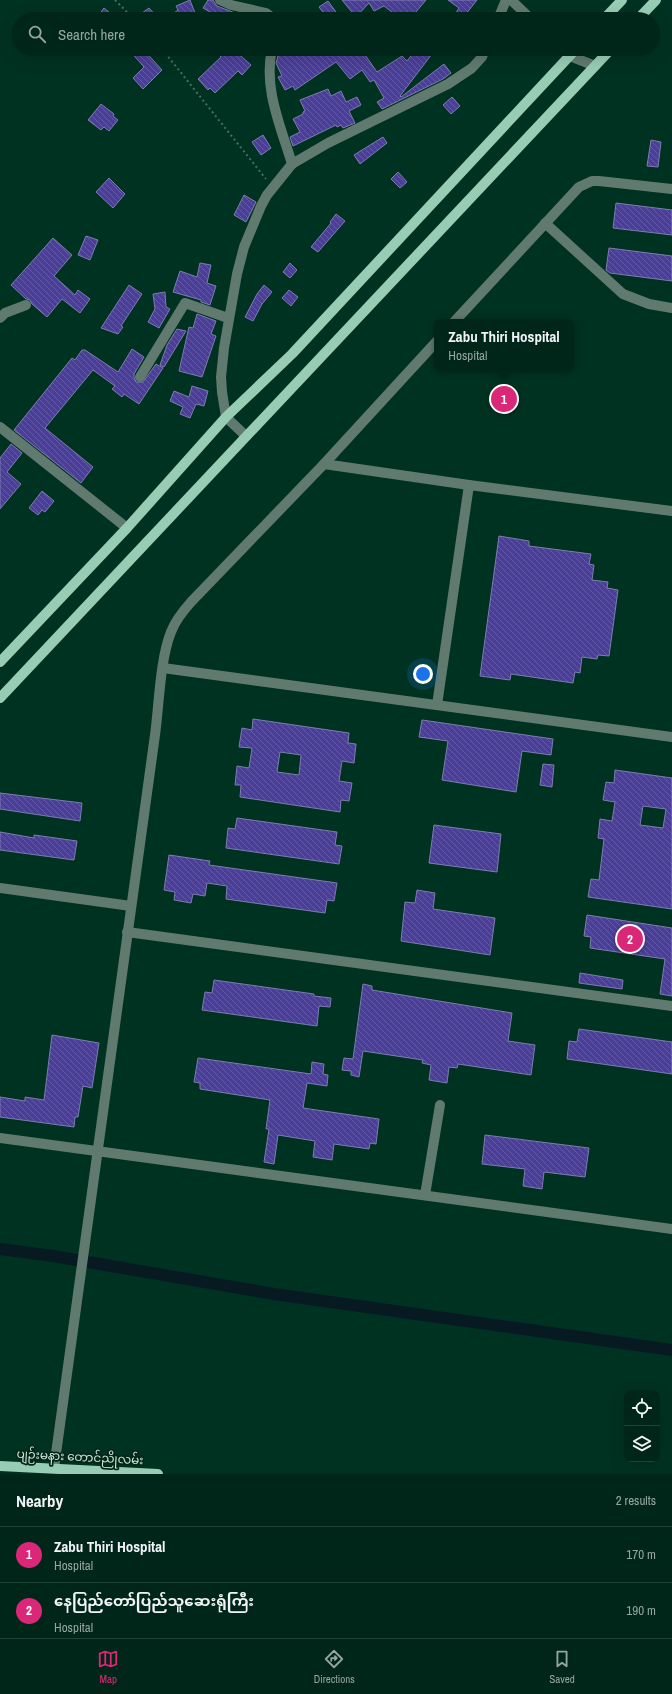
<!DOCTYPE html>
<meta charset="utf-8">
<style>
body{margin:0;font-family:"Archivo Narrow","Noto Sans Myanmar",sans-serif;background:#0e3226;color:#f1f3f6}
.controls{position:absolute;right:12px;bottom:12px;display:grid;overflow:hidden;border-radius:8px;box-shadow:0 4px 16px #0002}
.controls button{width:36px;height:36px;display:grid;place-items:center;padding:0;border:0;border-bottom:1px solid #224338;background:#002619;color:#f1f3f6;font:20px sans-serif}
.you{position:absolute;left:423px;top:674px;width:14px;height:14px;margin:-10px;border:3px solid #fff;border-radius:50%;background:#1a73e8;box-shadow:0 0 0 6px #1a73e833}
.badge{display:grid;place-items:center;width:26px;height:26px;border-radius:50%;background:#db2777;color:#fff;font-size:13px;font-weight:700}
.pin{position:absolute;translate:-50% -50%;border:2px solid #fff;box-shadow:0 1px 4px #0006}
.popup{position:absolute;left:434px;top:319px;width:140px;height:52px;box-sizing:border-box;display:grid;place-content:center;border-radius:8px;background:#002619;filter:drop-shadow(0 1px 3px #0005);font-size:13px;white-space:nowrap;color:#95a5a2}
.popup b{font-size:15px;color:#f1f3f6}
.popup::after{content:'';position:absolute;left:50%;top:100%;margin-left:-8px;border:8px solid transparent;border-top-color:#002619}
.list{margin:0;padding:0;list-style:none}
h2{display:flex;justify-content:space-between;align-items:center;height:52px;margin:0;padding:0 16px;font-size:17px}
h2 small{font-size:13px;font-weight:400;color:#95a5a2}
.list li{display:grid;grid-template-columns:26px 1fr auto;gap:12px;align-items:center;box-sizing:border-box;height:56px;padding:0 16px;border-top:1px solid #224338}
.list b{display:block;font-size:15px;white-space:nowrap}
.list p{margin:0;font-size:13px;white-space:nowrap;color:#95a5a2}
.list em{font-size:13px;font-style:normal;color:#95a5a2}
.icon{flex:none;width:22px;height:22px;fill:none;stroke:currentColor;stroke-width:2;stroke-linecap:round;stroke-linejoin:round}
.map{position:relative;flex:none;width:672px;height:1474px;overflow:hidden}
.search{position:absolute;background:#002619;box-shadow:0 4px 16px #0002;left:12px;right:12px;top:12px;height:44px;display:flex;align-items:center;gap:10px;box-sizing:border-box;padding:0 14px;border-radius:22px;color:#95a5a2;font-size:15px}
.sheet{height:164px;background:#002619}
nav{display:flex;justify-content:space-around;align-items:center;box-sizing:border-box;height:56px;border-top:1px solid #224338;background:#002619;font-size:11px;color:#95a5a2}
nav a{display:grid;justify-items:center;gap:2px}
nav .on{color:#db2777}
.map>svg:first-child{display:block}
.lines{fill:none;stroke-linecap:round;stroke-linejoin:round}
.canal{stroke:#071a21;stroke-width:12}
.building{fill:url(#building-back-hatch);stroke:#7d7cae;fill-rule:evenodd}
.path{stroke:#45705f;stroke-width:2;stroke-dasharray:2 3;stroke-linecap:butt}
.minor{stroke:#617a6f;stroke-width:10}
.major{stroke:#98cdb5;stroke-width:10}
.labels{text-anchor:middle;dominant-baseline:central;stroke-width:3.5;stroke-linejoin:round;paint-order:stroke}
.street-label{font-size:12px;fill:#cbe9da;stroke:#042619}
</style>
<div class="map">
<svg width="672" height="1474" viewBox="0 0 672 1474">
<defs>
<pattern id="building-back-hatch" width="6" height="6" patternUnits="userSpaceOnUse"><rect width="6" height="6" fill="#4a3e98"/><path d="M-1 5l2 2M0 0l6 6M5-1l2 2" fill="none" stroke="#635aa6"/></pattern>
</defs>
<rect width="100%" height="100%" fill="#003221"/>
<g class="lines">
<polyline class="canal" points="0,1249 53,1256 274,1294 672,1350"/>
</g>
<g class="building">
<polygon points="190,0 195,13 190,15 192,19 166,19 178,10 176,6"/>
<polygon points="208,0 213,0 217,6 235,13 234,19 218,14 217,16 203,8"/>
<polygon points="342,0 426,0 410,19 401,19 384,6 374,11 369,3 356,17"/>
<polygon points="448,0 477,0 462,19 452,19 459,8"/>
<polygon points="328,1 341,19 328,19 319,7"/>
<polygon points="104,8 117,19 96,19"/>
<polygon points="149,8 159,19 147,19 142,13"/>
<polygon points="128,49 143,49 162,70 143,89 133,78 144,67"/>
<polygon points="213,49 233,49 251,65 242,75 238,71 215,93 210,88 208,90 198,79 221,57"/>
<polygon points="294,49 361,49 377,72 402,56 407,61 416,49 426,49 432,54 400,96 401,97 444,64 451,73 443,79 382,109 377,102 384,98 374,80 370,82 362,70 350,79 336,62 295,90 293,86 285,90 278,77 282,76 276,63 278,56"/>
<polygon points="328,89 331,96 341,91 346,102 357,97 361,105 349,111 355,123 343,128 341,125 337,127 336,125 293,146 290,137 300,132 293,119 303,114 303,112 305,111 300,100"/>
<polygon points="452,97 460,106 451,114 443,105"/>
<polygon points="101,104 114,114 113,116 118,120 109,131 104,127 101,130 88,120"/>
<polygon points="263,135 271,148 261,155 252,142"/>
<polygon points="383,137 387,143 360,164 354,155"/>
<polygon points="651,140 661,142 658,167 647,166"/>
<polygon points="398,172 407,182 400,188 391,179"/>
<polygon points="109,178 125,194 113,208 96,192"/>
<polygon points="244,195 256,202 246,222 234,215"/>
<polygon points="616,203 672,210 672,235 613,228"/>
<polygon points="336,214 345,221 318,252 311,247 331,223 330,222"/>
<polygon points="86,236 98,240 90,260 78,255"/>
<polygon points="53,238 72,255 54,276 75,295 78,290 90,299 80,313 62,299 47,317 32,304 30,300 26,299 11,285"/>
<polygon points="609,248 672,256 672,281 610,273 606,270"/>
<polygon points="200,263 211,265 207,283 216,286 210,305 201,302 201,300 173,292 180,271 197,277"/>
<polygon points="290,263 297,270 290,278 283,272"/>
<polygon points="129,285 142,294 121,326 123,327 118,334 101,328"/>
<polygon points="264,285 272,292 262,304 253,321 245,317 257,294"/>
<polygon points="289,290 298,297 291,306 282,298"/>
<polygon points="165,292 166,307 170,309 159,328 148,322 155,309 153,294"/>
<polygon points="197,314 216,321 211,334 216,336 202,377 179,371 189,327 193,328"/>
<polygon points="177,329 186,331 164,367 160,365 167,345"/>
<polygon points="132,349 144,357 134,374 134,377 136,382 143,382 156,364 163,368 139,404 124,394 122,397 112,389 115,386 93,370 45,428 93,467 81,483 14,430 72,358 75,360 82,350 85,350 118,372"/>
<polygon points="192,386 208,391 204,406 196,404 190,418 180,414 183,407 170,401 174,391 189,397"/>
<polygon points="11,444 22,453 7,472 21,484 0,509 0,458"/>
<polygon points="42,491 54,501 45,512 42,510 38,515 29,508"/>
<polygon points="499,536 529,541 529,546 591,554 589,564 594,565 592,580 608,582 607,588 618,590 609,656 598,655 597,659 582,657 580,673 575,672 573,683 511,674 510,680 480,676"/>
<path d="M 253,719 L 349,733 L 348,743 L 356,744 L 354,763 L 342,761 L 339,781 L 352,783 L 349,801 L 341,800 L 340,812 L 240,797 L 241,785 L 235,785 L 237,766 L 249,768 L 252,748 L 239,747 L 242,728 L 252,730 ZM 280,752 L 301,755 L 299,775 L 277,772 Z"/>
<polygon points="422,720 553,739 551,755 522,751 516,792 442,780 448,741 419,737"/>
<polygon points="543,764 554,765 552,787 540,785"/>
<path d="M 615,770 L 672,778 L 672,909 L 588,897 L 591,879 L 599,880 L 604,839 L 598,838 L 600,819 L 612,821 L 615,802 L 603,800 L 606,782 L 614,783 ZM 643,806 L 666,809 L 663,828 L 640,825 Z"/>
<polygon points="0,793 82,803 80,821 0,809"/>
<polygon points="237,818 337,832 335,845 342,846 339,864 226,848 228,828 235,829"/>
<polygon points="434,825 501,834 497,872 429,863"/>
<polygon points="0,832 34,838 34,835 77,841 74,860 0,850"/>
<polygon points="169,855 210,861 209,865 337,883 334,901 327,900 325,913 226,899 227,886 207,883 205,896 193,894 191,903 174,900 175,892 164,890"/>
<polygon points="417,890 435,893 433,909 495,918 490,955 401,941 405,902 415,903"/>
<polygon points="587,915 672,928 672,996 660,994 665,959 590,948 591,937 584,936"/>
<polygon points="580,973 623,980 622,989 579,983"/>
<polygon points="214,980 314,994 314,996 331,998 330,1007 319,1006 317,1026 202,1010 205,992 212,993"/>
<polygon points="363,984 372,986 372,990 512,1013 508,1041 535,1045 531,1075 458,1064 457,1068 449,1067 447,1083 429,1080 431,1065 422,1063 423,1060 363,1051 359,1077 351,1075 351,1071 342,1070 344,1058 353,1059"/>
<polygon points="579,1029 672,1042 672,1074 567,1059 569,1041 577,1042"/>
<polygon points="52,1035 99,1043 92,1088 83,1086 78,1117 75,1117 74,1127 0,1117 0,1097 25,1101 25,1097 44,1100"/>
<polygon points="198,1058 311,1074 312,1062 324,1064 323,1074 328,1075 327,1086 307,1083 303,1108 379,1119 376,1144 370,1143 369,1149 334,1144 332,1160 313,1157 315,1141 278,1135 274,1164 264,1162 269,1129 266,1129 270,1100 200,1089 200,1083 194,1082"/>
<polygon points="485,1135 589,1148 585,1177 544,1172 542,1189 523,1186 525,1169 482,1164"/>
</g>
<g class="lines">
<g class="path">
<polyline points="115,0 134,19"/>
<polyline points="162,49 266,179"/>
</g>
<g class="minor">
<polyline points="220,0 231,5 266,13 274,19"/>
<polyline points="511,0 531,19"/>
<polyline points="498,19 506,0"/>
<path d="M 272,49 C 263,88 281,127 292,164"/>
<polyline points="563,49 570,56 595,66"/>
<polyline points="545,223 623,294 649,304 672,308"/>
<polyline points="0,318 5,313 26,305"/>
<polyline points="454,322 579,187 592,181 599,181 672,189"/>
<polyline points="140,377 185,303 228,318"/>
<polyline points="0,427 127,528"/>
<polyline points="246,436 226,417 222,392 221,377 224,348 237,274 244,247 261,206 267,195 292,164 328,143 448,84 472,68 482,57 485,49"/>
<polyline points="324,464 469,485 672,511"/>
<polyline points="163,668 672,737"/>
<polyline points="437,705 469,485"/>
<polyline points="0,888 131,906"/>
<polyline points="127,932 672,1006"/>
<polyline points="0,1138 672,1229"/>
<polyline points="425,1195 440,1105"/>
<path d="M 54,1468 L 155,735 C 159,706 160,659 171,632 C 175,621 183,611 191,602 L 324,464 L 437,341"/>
</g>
<g class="major">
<polyline points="604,19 622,0"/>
<polyline points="638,19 656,0"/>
<polyline points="0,662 127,528 226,417 292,354 576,49"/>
<polyline points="0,698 611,49"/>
<polyline points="0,1466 158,1474"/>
</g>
</g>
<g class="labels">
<g class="street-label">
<text transform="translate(80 1457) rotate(3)">ပျဉ်းမနား တောင်ညိုလမ်း</text>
</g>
</g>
</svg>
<div class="controls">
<button><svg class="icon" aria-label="locate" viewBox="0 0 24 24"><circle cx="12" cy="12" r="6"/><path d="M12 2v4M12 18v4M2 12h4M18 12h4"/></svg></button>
<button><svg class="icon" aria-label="layers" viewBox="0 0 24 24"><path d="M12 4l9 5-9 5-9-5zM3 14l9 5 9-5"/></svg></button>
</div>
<div class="you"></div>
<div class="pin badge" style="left:504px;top:399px">1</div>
<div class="popup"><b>Zabu Thiri Hospital</b>Hospital</div>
<div class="pin badge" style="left:630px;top:939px">2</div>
<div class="search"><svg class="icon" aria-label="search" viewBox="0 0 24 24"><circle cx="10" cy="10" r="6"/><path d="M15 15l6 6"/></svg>Search here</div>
</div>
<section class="sheet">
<h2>Nearby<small>2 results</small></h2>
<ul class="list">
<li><span class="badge">1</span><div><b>Zabu Thiri Hospital</b><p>Hospital</p></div><em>170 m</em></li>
<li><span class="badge">2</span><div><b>နေပြည်တော်ပြည်သူဆေးရုံကြီး</b><p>Hospital</p></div><em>190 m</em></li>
</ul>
</section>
<nav>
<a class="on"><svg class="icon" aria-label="map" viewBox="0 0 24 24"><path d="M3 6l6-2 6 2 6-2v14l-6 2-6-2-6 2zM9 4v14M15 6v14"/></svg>Map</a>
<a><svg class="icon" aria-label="directions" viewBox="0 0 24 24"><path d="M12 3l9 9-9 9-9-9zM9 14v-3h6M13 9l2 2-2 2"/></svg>Directions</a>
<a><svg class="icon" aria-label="saved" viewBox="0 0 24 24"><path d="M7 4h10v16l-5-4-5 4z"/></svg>Saved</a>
</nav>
